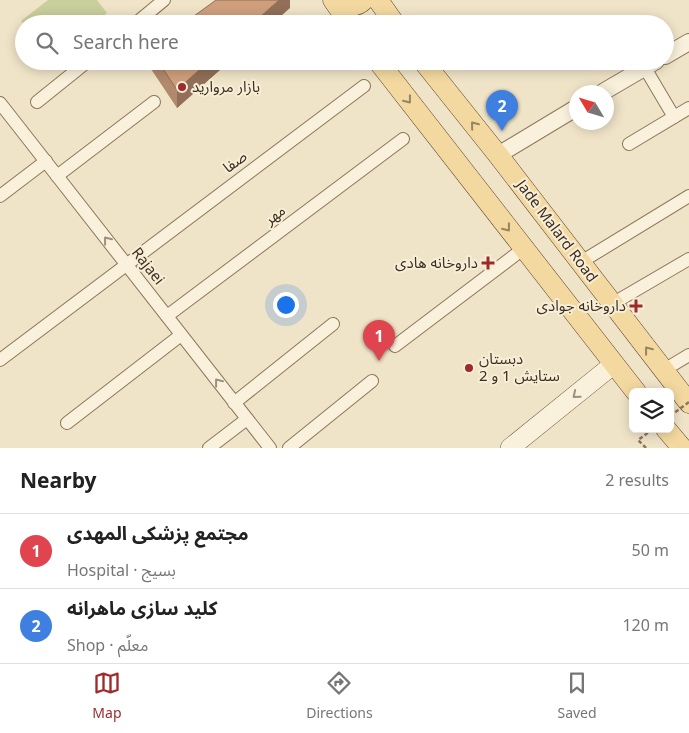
<!DOCTYPE html>
<meta charset="utf-8">
<style>
body{margin:0;font-family:Georgia,"Noto Sans Arabic",serif;background:#f2f2f2;color:#222}
.controls{position:absolute;right:15px;bottom:15px;display:grid;overflow:hidden;border-radius:8px;box-shadow:0 2px 12px #0003}
.controls button{width:45px;height:45px;display:grid;place-items:center;padding:0;border:0;border-bottom:1px solid #e0e0e0;background:#fff;color:#222;font:25px sans-serif}
.compass{position:absolute;left:569px;top:85px;width:45px;height:45px;border-radius:50%;background:#fff;box-shadow:0 2px 12px #0003;rotate:308deg}
.you{position:absolute;left:285px;top:304px;width:18px;height:18px;margin:-12px;border:4px solid #fff;border-radius:50%;background:#1a73e8;box-shadow:0 0 0 8px #1a73e833}
.badge{display:grid;place-items:center;width:32px;height:32px;border-radius:50%;background:#9e2a2b;color:#fff;font-size:16px;font-weight:700}
.pin{position:absolute;translate:-50% -41px;filter:drop-shadow(0 1px 2px #0008)}
.pin::after{content:'';position:absolute;top:26px;width:18px;height:15px;background:inherit;clip-path:polygon(0 0,100% 0,50% 100%)}
.list{margin:0;padding:0;list-style:none}
h2{display:flex;justify-content:space-between;align-items:center;height:65px;margin:0;padding:0 20px;font-size:21px}
h2 small{font-size:16px;font-weight:400;color:#767676}
.list li{display:grid;grid-template-columns:32px 1fr auto;gap:15px;align-items:center;box-sizing:border-box;height:75px;padding:0 20px;border-top:1px solid #e0e0e0}
.list b{display:block;font-size:19px;white-space:nowrap}
.list p{margin:0;font-size:16px;white-space:nowrap;color:#767676}
.list em{font-size:16px;font-style:normal;color:#767676}
.icon{flex:none;width:28px;height:28px;fill:none;stroke:currentColor;stroke-width:2;stroke-linecap:round;stroke-linejoin:round}
.map{position:relative;flex:none;width:689px;height:448px;overflow:hidden}
.search{position:absolute;background:#fff;box-shadow:0 2px 12px #0003;left:15px;right:15px;top:15px;height:55px;display:flex;align-items:center;gap:12px;box-sizing:border-box;padding:0 18px;border-radius:28px;color:#767676;font-size:19px}
.sheet{height:215px;background:#fff}
nav{display:flex;justify-content:space-around;align-items:center;box-sizing:border-box;height:70px;border-top:1px solid #e0e0e0;background:#fff;font-size:14px;color:#767676}
nav a{display:grid;justify-items:center;gap:2px}
nav .on{color:#9e2a2b}
.map>svg:first-child{display:block}
.green{fill:#c9cf9b}
.lines{fill:none;stroke-linecap:round;stroke-linejoin:round}
.minor-casing{stroke:#8d765c;stroke-width:14}
.tertiary-casing{stroke:#8d765c;stroke-width:18}
.secondary-casing{stroke:#6f573f;stroke-width:20}
.primary-casing{stroke:#5b4430;stroke-width:21}
.path{stroke:#8d765c;stroke-width:2.5;stroke-dasharray:4 2.5;stroke-linecap:butt}
.minor{stroke:#faf1dc;stroke-width:12}
.tertiary{stroke:#faf1dc;stroke-width:16}
.secondary{stroke:#faf1dc;stroke-width:19}
.primary{stroke:#f3d9a0;stroke-width:20}
.path-bridge{stroke:#8d765c;stroke-width:2.5;stroke-dasharray:4 2.5;stroke-linecap:butt}
.wall{fill:#b2896c}
.shaded-wall{fill:#916f58}
.building{fill:#cf9f7d;stroke:#916f58}
.oneway{stroke:#988460}
.oneway2{stroke:#9c907e}
.poi-dot{fill:#9e2a2b;stroke:#f7eed8;stroke-width:2}
.labels{text-anchor:middle;dominant-baseline:central;stroke-width:4;stroke-linejoin:round;paint-order:stroke}
.poi-label{font-size:15px;fill:#3d2e20;stroke:#f7eed8;text-anchor:start}
.street-label{font-size:15px;fill:#3d2e20;stroke:#f7eed8}
</style>
<div class="map">
<svg width="689" height="448" viewBox="0 0 689 448">
<rect width="100%" height="100%" fill="#f0e4c8"/>
<polygon class="green" points="48,0 97,0 107,13 93,24 24,24 21,21"/>
<g class="lines">
<g class="minor-casing">
<g id="minor">
<polyline points="135,24 164,0"/>
<polyline points="645,68 674,117"/>
<polyline points="37,102 88,61"/>
<polyline points="0,103 270,448"/>
<polyline points="629,144 689,108"/>
<polyline points="57,176 154,102"/>
<polyline points="0,196 46,161"/>
<polyline points="581,262 689,196"/>
<polyline points="612,304 689,259"/>
<polyline points="167,316 403,139"/>
<polyline points="395,346 523,249"/>
<polyline points="0,360 364,86"/>
<polyline points="664,370 689,355"/>
<polyline points="234,403 333,324"/>
<polyline points="67,423 181,335"/>
<polyline points="209,448 247,419"/>
<polyline points="289,448 372,381"/>
</g>
</g>
<g class="tertiary-casing">
<g id="tertiary">
<polyline points="665,56 689,42"/>
<polyline points="603,92 656,61"/>
<polyline points="498,155 576,108"/>
</g>
</g>
<g class="secondary-casing">
<polyline id="secondary" points="510,448 614,364"/>
</g>
<g class="primary-casing">
<g id="primary">
<polyline points="333,0 350,24"/>
<path d="M 337,0 C 347,6 355,9 364,0"/>
<polyline points="378,0 395,24"/>
<polyline points="378,61 636,392"/>
<polyline points="423,61 498,155 689,403"/>
<polyline points="666,429 682,448"/>
</g>
</g>
<polyline class="path" points="646,448 638,440 649,432"/>
<use href="#minor" class="minor"/>
<use href="#tertiary" class="tertiary"/>
<use href="#secondary" class="secondary"/>
<use href="#primary" class="primary"/>
<polyline class="path-bridge" points="670,416 689,402"/>
</g>
<polygon class="wall" points="149,61 230,61 177,108 149,66"/>
<g class="shaded-wall">
<polygon points="279,0 290,0 290,8 272,24 252,24"/>
<polygon points="209,61 230,61 177,108 177,90"/>
</g>
<g class="building">
<polygon points="216,0 279,0 252,24 183,24"/>
<polygon points="158,61 209,61 177,90"/>
</g>
<defs><path id="oneway-chevron" d="M-2-3.5L2.5 0L-2 3.5" fill="none" stroke-width="1.6" stroke-linecap="round" stroke-linejoin="round" transform="scale(1.25)"/></defs>
<g class="oneway">
<use href="#oneway-chevron" transform="translate(408 100) rotate(52)"/>
<use href="#oneway-chevron" transform="translate(474 125) rotate(-129)"/>
<use href="#oneway-chevron" transform="translate(507 228) rotate(52)"/>
<use href="#oneway-chevron" transform="translate(648 350) rotate(-128)"/>
</g>
<g class="oneway2">
<use href="#oneway-chevron" transform="translate(107 240) rotate(-128)"/>
<use href="#oneway-chevron" transform="translate(218 382) rotate(-128)"/>
<use href="#oneway-chevron" transform="translate(576 395) rotate(141)"/>
</g>
<g class="poi-dot">
<circle cx="182" cy="87" r="5"/>
<path d="M485.5 255.5h5v5h5v5h-5v5h-5v-5h-5v-5h5z"/>
<path d="M633.5 298.5h5v5h5v5h-5v5h-5v-5h-5v-5h5z"/>
<circle cx="469" cy="368" r="5"/>
</g>
<g class="labels">
<g class="poi-label">
<text x="192" y="87">بازار مروارید</text>
<text x="478" y="263" text-anchor="end">داروخانه هادی</text>
<text x="626" y="306" text-anchor="end">داروخانه جوادی</text>
<text x="479" y="359">دبستان<tspan x="479" dy="17">ستایش 1 و 2</tspan></text>
</g>
<g class="street-label">
<text transform="translate(235 162) rotate(-37)">صفا</text>
<text transform="translate(275 215) rotate(-37)">مهر</text>
<text transform="translate(557 231) rotate(53)">Jade Malard Road</text>
<text transform="translate(148 266) rotate(52)">Rajaei</text>
</g>
</g>
</svg>
<div class="controls">
<button><svg class="icon" aria-label="layers" viewBox="0 0 24 24"><path d="M12 4l9 5-9 5-9-5zM3 14l9 5 9-5"/></svg></button>
</div>
<svg class="compass" viewBox="-18 -18 36 36"><path d="M0-13l5 13h-10z" fill="#e53935"/><path d="M0 13l5-13h-10z" fill="#767676"/></svg>
<div class="you"></div>
<div class="pin badge" style="left:379px;top:361px;background:#e0444e">1</div>
<div class="pin badge" style="left:502px;top:131px;background:#3f7fe0">2</div>
<div class="search"><svg class="icon" aria-label="search" viewBox="0 0 24 24"><circle cx="10" cy="10" r="6"/><path d="M15 15l6 6"/></svg>Search here</div>
</div>
<section class="sheet">
<h2>Nearby<small>2 results</small></h2>
<ul class="list">
<li><span class="badge" style="background:#e0444e">1</span><div><b>مجتمع پزشکی المهدی</b><p>Hospital · بسیج</p></div><em>50 m</em></li>
<li><span class="badge" style="background:#3f7fe0">2</span><div><b>کلید سازی ماهرانه</b><p>Shop · معلّم</p></div><em>120 m</em></li>
</ul>
</section>
<nav>
<a class="on"><svg class="icon" aria-label="map" viewBox="0 0 24 24"><path d="M3 6l6-2 6 2 6-2v14l-6 2-6-2-6 2zM9 4v14M15 6v14"/></svg>Map</a>
<a><svg class="icon" aria-label="directions" viewBox="0 0 24 24"><path d="M12 3l9 9-9 9-9-9zM9 14v-3h6M13 9l2 2-2 2"/></svg>Directions</a>
<a><svg class="icon" aria-label="saved" viewBox="0 0 24 24"><path d="M7 4h10v16l-5-4-5 4z"/></svg>Saved</a>
</nav>
